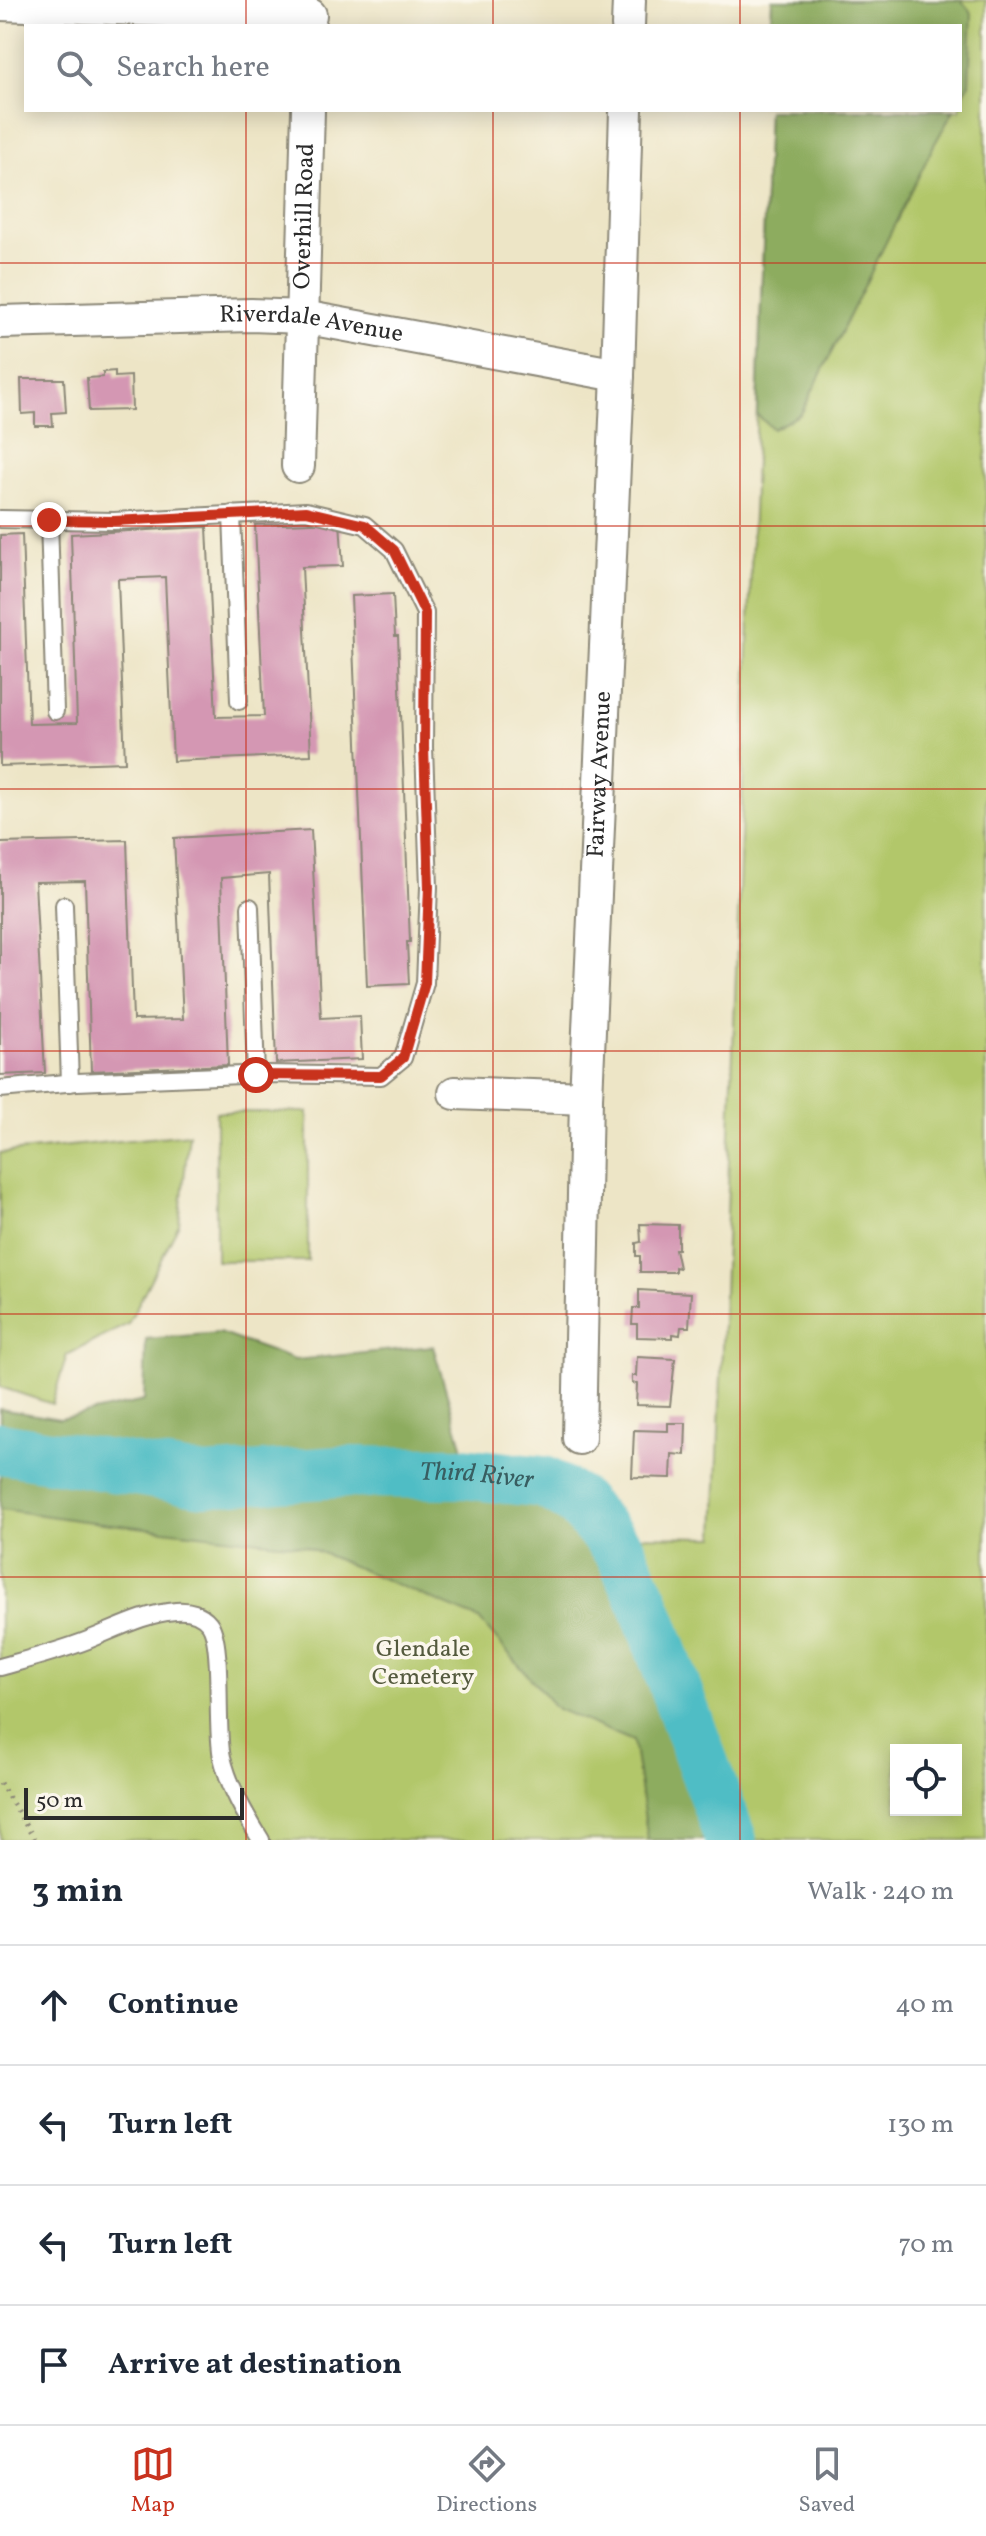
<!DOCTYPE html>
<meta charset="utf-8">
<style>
body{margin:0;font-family:Vollkorn,serif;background:#f6f6f7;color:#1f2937}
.controls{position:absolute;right:24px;bottom:24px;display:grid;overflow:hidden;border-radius:0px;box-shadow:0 4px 20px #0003}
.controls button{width:72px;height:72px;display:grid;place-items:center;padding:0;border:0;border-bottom:2px solid #e0e1e3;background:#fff;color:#1f2937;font:40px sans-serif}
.scale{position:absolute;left:24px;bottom:20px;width:220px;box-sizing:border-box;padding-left:8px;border:4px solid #2b2b2b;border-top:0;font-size:22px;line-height:28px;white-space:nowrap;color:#2b2b2b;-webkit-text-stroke:6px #fbf7ec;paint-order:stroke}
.stop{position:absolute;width:24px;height:24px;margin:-18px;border:6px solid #c8321e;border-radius:50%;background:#fff}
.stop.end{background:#c8321e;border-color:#fff;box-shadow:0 2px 8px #0008}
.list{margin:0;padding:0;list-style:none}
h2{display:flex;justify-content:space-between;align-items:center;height:104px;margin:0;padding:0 32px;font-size:34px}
h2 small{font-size:26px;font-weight:400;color:#747a83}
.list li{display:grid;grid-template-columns:52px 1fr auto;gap:24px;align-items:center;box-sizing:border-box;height:120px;padding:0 32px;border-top:2px solid #e0e1e3}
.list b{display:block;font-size:30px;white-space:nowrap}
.list em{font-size:26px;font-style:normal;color:#747a83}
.icon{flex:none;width:44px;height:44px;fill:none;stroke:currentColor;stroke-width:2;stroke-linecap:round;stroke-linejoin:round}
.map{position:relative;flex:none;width:986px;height:1840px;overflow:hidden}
.search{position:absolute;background:#fff;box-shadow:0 4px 20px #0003;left:24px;right:24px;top:24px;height:88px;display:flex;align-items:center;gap:20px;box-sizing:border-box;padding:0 28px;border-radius:0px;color:#747a83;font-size:30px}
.sheet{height:584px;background:#fff}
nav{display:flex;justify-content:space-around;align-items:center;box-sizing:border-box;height:112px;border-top:2px solid #e0e1e3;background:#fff;font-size:22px;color:#747a83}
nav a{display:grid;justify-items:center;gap:4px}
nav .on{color:#c8321e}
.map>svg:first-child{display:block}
.green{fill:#b2c76b;stroke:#6e794b;stroke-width:2;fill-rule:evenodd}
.forest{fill:#8dac5f;stroke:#5c6c45;stroke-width:2}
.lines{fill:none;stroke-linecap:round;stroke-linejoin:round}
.river{stroke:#4fbdc5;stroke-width:52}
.building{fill:#d497b3}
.service-casing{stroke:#8c8878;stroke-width:20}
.minor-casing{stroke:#8c8878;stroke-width:36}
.path{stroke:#8c8878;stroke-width:5;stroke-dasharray:2 6;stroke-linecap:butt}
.service{stroke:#fff;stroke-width:16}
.minor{stroke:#fff;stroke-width:32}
.route{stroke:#c8321e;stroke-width:10}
.grid{fill:none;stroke:#c8321e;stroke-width:2;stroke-opacity:0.55}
.labels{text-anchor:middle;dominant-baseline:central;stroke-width:7;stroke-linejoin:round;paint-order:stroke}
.street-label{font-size:24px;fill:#2b2b2b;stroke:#fbf7ec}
.park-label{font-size:24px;fill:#545a3e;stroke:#fbf7ec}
.water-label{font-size:26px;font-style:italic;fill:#385e61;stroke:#fbf7ec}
</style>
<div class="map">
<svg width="986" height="1840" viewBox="0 0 986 1840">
<rect width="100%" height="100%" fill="#fbf7ec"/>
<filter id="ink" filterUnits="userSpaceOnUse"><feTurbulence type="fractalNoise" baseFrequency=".0125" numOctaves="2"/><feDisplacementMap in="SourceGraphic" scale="16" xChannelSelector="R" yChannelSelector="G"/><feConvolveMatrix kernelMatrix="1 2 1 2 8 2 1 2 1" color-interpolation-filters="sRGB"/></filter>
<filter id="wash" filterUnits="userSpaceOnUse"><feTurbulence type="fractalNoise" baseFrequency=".006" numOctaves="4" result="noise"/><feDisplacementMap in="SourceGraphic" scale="32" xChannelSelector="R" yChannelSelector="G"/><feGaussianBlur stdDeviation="1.8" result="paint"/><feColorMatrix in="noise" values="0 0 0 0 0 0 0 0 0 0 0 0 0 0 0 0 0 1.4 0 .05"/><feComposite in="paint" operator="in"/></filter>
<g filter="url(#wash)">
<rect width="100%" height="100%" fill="#ede5c6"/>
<g class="green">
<path d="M 772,0 L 986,0 L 986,1840 L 731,1840 L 643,1600 L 620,1551 L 632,1536 L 715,1537 L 768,110 L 960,110 L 960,26 L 771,26 ZM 896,1750 L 956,1750 L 956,1810 L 896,1810 Z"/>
<rect x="216" y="1112" width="92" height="149"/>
<polygon points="189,1134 179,1224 128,1324 67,1355 52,1404 0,1387 0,1153"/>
<polygon points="0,1471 541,1505 708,1840 0,1840"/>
</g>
<g class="forest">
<polygon points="772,0 961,0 972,13 969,84 960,99 960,26 771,26"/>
<polygon points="768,110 954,110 934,145 801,414 773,429 757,415"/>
<polygon points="219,1333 295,1360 433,1346 464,1452 561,1475 632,1536 620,1552 643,1600 731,1840 648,1840 633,1741 557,1709 479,1619 305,1546 76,1520 0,1509 0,1409 60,1419 144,1401 146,1339"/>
</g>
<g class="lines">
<path class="river" id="s1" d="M 0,1448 L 204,1481 L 340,1472 L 463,1473 L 544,1482 L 576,1500 L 620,1551 L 643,1600 L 731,1840"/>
</g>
<g id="blocks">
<g class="building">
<polygon points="115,371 115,377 131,376 132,410 89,411 87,378 103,377 103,372"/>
<polygon points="21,379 64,379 66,412 52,413 53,426 35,426 35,413 22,414"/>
<polygon points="340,522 343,566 302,567 311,755 173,761 165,577 118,579 125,762 0,766 0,535 22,534 29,724 77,723 71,534 207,527 216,717 264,716 255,525"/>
<polygon points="393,594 395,636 398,636 410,942 407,942 409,984 367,986 351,596"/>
<polygon points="311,830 321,1018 360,1016 362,1059 276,1063 269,874 221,878 228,1065 91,1071 85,881 35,882 45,1073 0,1075 0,843 127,840 133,1020 183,1019 174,838"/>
<polygon points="640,1224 678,1225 678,1249 675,1249 679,1268 675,1267 675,1272 640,1272 640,1256 636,1256 636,1243 641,1242"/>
<polygon points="639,1290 691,1293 689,1327 681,1327 680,1335 673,1334 673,1338 637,1337 637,1324 632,1324 633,1308 639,1308"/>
<polygon points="637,1357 675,1359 670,1406 636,1405 637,1384 632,1383 632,1376 636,1376"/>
<polygon points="668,1423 686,1423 685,1455 672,1454 671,1478 632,1477 634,1430 668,1431"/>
</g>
</g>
</g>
<g filter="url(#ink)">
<use href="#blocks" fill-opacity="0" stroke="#8c8878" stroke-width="2"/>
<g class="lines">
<g class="service-casing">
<g id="service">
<polyline points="232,514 239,701"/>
<polyline points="0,519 114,521 306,511 365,525 394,550 425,613 424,747 429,887 425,983 403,1058 381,1076 267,1074 77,1082 0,1089"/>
<polyline points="49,520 55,711"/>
<polyline points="64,905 70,1083"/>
<polyline points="250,907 256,1075"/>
<path d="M 0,1667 C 29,1659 60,1651 88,1640 C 116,1629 146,1613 176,1611 C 188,1610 201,1613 209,1623 C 224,1642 215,1727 222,1757 C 229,1787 245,1814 261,1840"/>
</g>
</g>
<g class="minor-casing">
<g id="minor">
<polyline points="0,4 310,15"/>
<polyline points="628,26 629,0"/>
<path id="s2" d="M 0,322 L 251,315 L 303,317 L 618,375"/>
<path id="s3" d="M 298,466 L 308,110"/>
<polyline points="455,1093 586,1098"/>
<path id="s4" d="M 579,1438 L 586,1098 L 618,375 L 626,110"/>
</g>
</g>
<polyline class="path" points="0,1783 35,1840"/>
<use href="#service" class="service"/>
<use href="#minor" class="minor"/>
</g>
</g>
<g class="lines" filter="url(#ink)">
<polyline class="route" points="49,520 114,521 306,511 365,525 394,550 425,613 424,747 429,887 425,983 403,1058 381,1076 256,1075"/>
</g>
<path class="grid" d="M 246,0 L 246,26M 493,0 L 493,26M 740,0 L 740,26M 246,110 L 246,1840M 493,110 L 493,1840M 740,110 L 740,1840M 0,263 L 986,263M 0,526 L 986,526M 0,789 L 986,789M 0,1051 L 986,1051M 0,1314 L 986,1314M 0,1577 L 986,1577"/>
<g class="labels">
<g class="street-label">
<text stroke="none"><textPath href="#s3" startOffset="250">Overhill Road</textPath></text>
<text stroke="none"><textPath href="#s2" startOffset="312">Riverdale Avenue</textPath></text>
<text stroke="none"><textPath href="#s4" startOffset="664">Fairway Avenue</textPath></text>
</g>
<g class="park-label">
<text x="423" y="1650">Glendale<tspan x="423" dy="28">Cemetery</tspan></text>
</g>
<g class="water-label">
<text stroke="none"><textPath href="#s1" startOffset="480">Third River</textPath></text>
</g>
</g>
</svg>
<div class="controls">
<button><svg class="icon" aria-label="locate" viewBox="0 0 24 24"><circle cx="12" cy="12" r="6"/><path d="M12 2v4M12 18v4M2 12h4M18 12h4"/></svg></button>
</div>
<div class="scale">50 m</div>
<div class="stop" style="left:256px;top:1075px"></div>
<div class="stop end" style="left:49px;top:520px"></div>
<div class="search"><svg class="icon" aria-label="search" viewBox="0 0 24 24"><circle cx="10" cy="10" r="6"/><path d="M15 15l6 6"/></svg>Search here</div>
</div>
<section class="sheet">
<h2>3 min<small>Walk · 240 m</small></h2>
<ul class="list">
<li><svg class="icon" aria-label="ahead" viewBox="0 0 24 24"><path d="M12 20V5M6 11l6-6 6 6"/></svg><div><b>Continue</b></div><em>40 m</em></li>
<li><svg class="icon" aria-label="left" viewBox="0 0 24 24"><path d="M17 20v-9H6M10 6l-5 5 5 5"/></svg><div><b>Turn left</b></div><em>130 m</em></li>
<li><svg class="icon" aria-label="left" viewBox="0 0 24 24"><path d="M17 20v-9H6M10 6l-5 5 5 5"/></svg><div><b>Turn left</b></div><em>70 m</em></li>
<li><svg class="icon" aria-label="arrive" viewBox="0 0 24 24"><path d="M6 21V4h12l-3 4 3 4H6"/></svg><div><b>Arrive at destination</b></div></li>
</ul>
</section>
<nav>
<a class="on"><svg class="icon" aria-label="map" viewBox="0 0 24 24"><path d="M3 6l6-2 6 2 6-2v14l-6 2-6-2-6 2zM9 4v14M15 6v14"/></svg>Map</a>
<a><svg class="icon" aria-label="directions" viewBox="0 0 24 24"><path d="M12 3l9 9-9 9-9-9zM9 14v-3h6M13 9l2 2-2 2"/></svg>Directions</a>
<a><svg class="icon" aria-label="saved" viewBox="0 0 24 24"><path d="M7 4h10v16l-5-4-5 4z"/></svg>Saved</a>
</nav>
